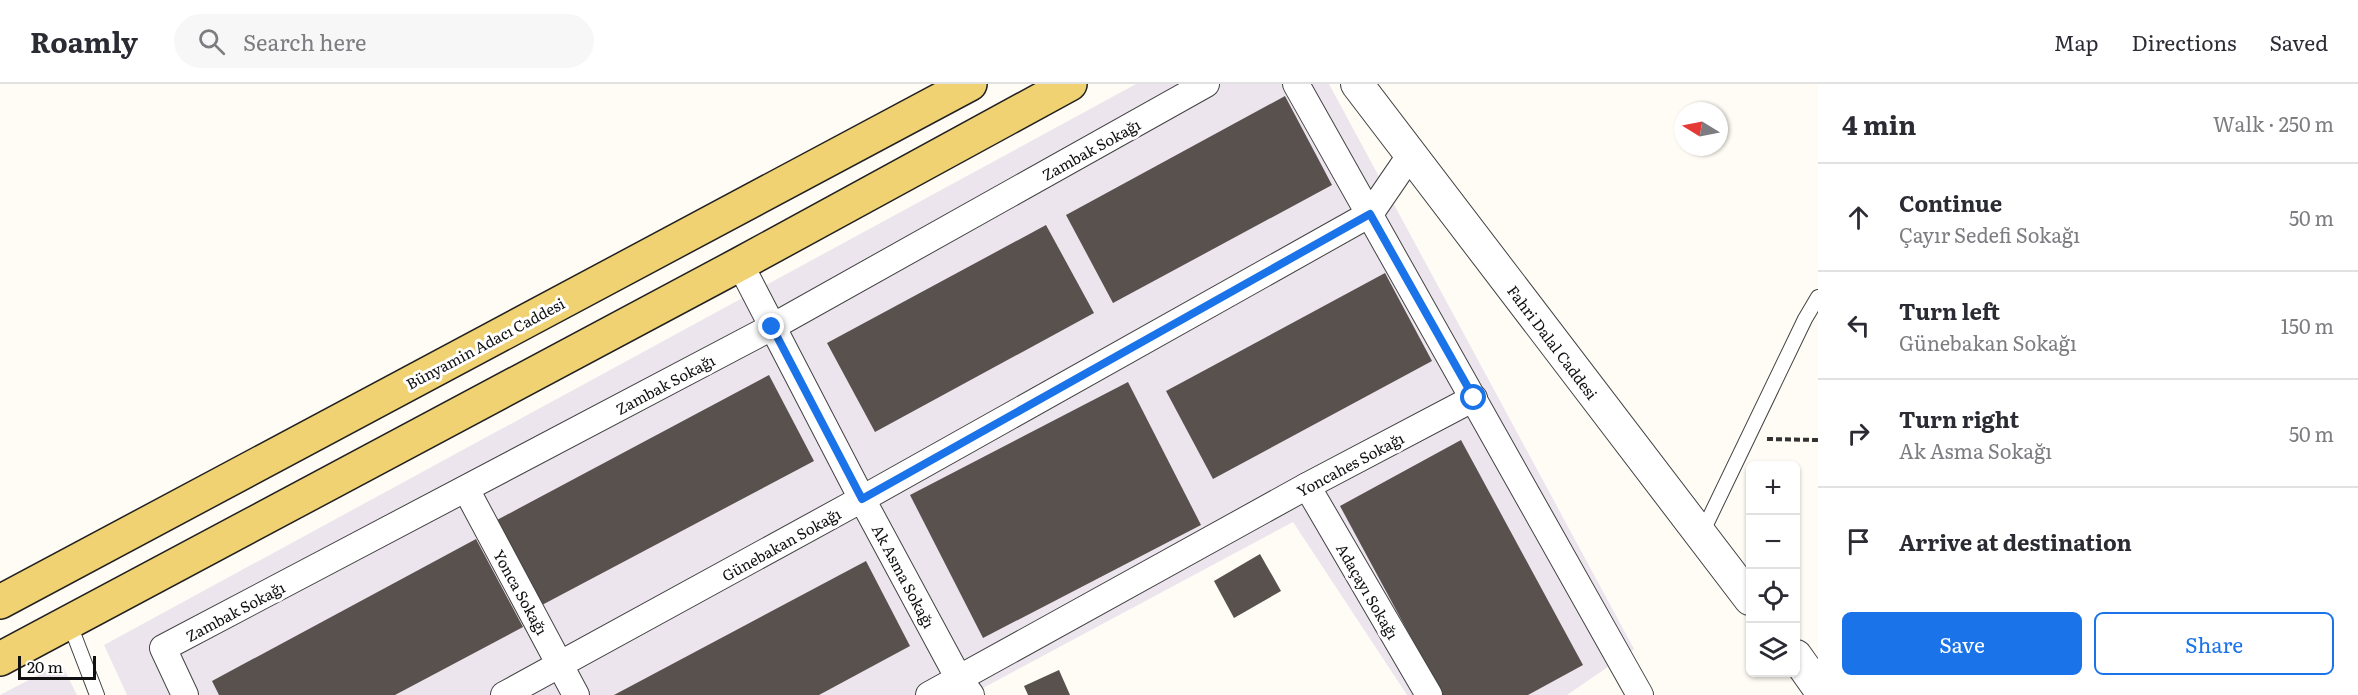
<!DOCTYPE html>
<meta charset="utf-8">
<style>
body{margin:0;font-family:Literata,serif;background:#f7f7f7;color:#2b2b33}
.controls{position:absolute;right:18px;bottom:18px;display:grid;overflow:hidden;border-radius:9px;box-shadow:0 2px 4px #0004}
.controls button{width:54px;height:54px;display:grid;place-items:center;padding:0;border:0;border-bottom:2px solid #e1e1e2;background:#fff;color:#2b2b33;font:30px sans-serif}
.compass{position:absolute;left:1674px;top:18px;width:54px;height:54px;border-radius:50%;background:#fff;box-shadow:0 2px 4px #0004;rotate:280deg}
.scale{position:absolute;left:18px;bottom:15px;width:78px;box-sizing:border-box;padding-left:6px;border:3px solid #101010;border-top:0;font-size:16px;line-height:21px;white-space:nowrap;color:#101010;-webkit-text-stroke:4px #fff;paint-order:stroke}
.stop{position:absolute;width:18px;height:18px;margin:-14px;border:4px solid #1a73e8;border-radius:50%;background:#fff}
.stop.end{background:#1a73e8;border-color:#fff;box-shadow:0 2px 6px #0008}
.list{margin:0;padding:0;list-style:none}
h2{display:flex;justify-content:space-between;align-items:center;height:78px;margin:0;padding:0 24px;font-size:26px}
h2 small{font-size:20px;font-weight:400;color:#7c7c81}
.list li{display:grid;grid-template-columns:39px 1fr auto;gap:18px;align-items:center;box-sizing:border-box;height:108px;padding:0 24px;border-top:2px solid #e1e1e2}
.list b{display:block;font-size:22px;white-space:nowrap}
.list p{margin:0;font-size:20px;white-space:nowrap;color:#7c7c81}
.list em{font-size:20px;font-style:normal;color:#7c7c81}
.actions{display:flex;gap:12px;padding:18px 24px}
.actions a{flex:1;padding:14px 0;border:2px solid #1a73e8;border-radius:9px;text-align:center;font-size:21px;color:#1a73e8}
.actions .main{background:#1a73e8;color:#fff}
.icon{flex:none;width:33px;height:33px;fill:none;stroke:currentColor;stroke-width:2;stroke-linecap:round;stroke-linejoin:round}
.map{position:relative;flex:none;width:1818px;height:611px;overflow:hidden}
header{display:flex;align-items:center;gap:36px;box-sizing:border-box;height:84px;padding:0 30px;background:#fff;border-bottom:2px solid #e1e1e2}
header strong{font-size:28px}
nav{display:flex;gap:33px;margin-inline-start:auto;font-size:21px}
.search{width:420px;height:54px;background:#f7f7f7;display:flex;align-items:center;gap:15px;box-sizing:border-box;padding:0 21px;border-radius:33px;color:#7c7c81;font-size:22px}
main{display:flex}
aside{flex:1;background:#fff}
.map>svg:first-child{display:block}
.industrial{fill:#ede5ee}
.building{fill:#58514d}
.lines{fill:none;stroke-linecap:round;stroke-linejoin:round}
.service-casing{stroke:#434343;stroke-width:16}
.minor-casing{stroke:#434343;stroke-width:28}
.tertiary-casing{stroke:#434343;stroke-width:34}
.primary-casing{stroke:#212121;stroke-width:36}
.path{stroke:#323232;stroke-width:4;stroke-dasharray:6 3;stroke-linecap:butt}
.service{stroke:#fff;stroke-width:14}
.minor{stroke:#fff;stroke-width:26}
.tertiary{stroke:#fff;stroke-width:32}
.primary{stroke:#f0d272;stroke-width:33}
.route{stroke:#1a73e8;stroke-width:8}
.labels{text-anchor:middle;dominant-baseline:central;stroke-width:6;stroke-linejoin:round;paint-order:stroke}
.street-label{font-size:15px;fill:#101010;stroke:#fff}
</style>
<header>
<strong>Roamly</strong>
<div class="search"><svg class="icon" aria-label="search" viewBox="0 0 24 24"><circle cx="10" cy="10" r="6"/><path d="M15 15l6 6"/></svg>Search here</div>
<nav><a>Map</a><a>Directions</a><a>Saved</a></nav>
</header>
<main>
<div class="map">
<svg width="1818" height="611" viewBox="0 0 1818 611">
<rect width="100%" height="100%" fill="#fefcf4"/>
<g class="industrial">
<polygon points="1136,0 1329,0 1634,565 1567,611 1407,611 1293,438 970,611 127,611 104,561"/>
<polygon points="61,579 77,611 0,611"/>
</g>
<g class="building">
<polygon points="1285,12 1332,101 1113,219 1066,131"/>
<polygon points="1046,141 1094,229 875,348 827,259"/>
<polygon points="1385,189 1432,277 1213,395 1166,307"/>
<polygon points="769,291 814,377 542,521 497,436"/>
<polygon points="1128,298 1201,441 983,554 910,411"/>
<polygon points="1461,356 1583,581 1528,611 1442,611 1340,422"/>
<polygon points="476,455 523,543 395,611 219,611 212,597"/>
<polygon points="1260,470 1281,507 1234,534 1214,497"/>
<polygon points="866,477 910,562 819,611 614,611"/>
<polygon points="1059,586 1070,611 1028,611 1024,602"/>
</g>
<g class="lines">
<g class="service-casing">
<g id="service">
<polyline points="1702,449 1805,235 1818,213"/>
<polyline points="69,538 97,611"/>
</g>
</g>
<g class="minor-casing">
<g id="minor">
<polyline points="1296,0 1640,611"/>
<polyline points="740,180 862,415 959,595 971,611"/>
<polyline points="1307,402 1429,611"/>
<polyline points="466,405 576,611"/>
<polyline points="185,611 163,564 772,243 1206,0"/>
<polyline points="504,611 862,415 1370,130 1411,70"/>
<polyline points="929,611 1307,402 1474,314"/>
</g>
</g>
<g class="tertiary-casing">
<g id="tertiary">
<polyline points="1357,0 1750,515"/>
<polyline points="1796,572 1818,603"/>
</g>
</g>
<g class="primary-casing">
<g id="primary">
<polyline points="0,518 970,0"/>
<polyline points="0,575 740,180 1070,0"/>
</g>
</g>
<polyline class="path" points="1767,355 1818,356"/>
<use href="#service" class="service"/>
<use href="#minor" class="minor"/>
<use href="#tertiary" class="tertiary"/>
<use href="#primary" class="primary"/>
</g>
<g class="lines">
<polyline class="route" points="772,243 862,415 1370,130 1474,314"/>
</g>
<g class="labels">
<g class="street-label">
<text transform="translate(1091 65) rotate(-29)">Zambak Sokağı</text>
<text transform="translate(1553 258) rotate(53)">Fahri Dalal Caddesi</text>
<text transform="translate(485 259) rotate(-28)">Bünyamin Adacı Caddesi</text>
<text transform="translate(665 300) rotate(-28)">Zambak Sokağı</text>
<text transform="translate(1350 380) rotate(-28)">Yoncahes Sokağı</text>
<text transform="translate(781 460) rotate(-29)">Günebakan Sokağı</text>
<text transform="translate(904 492) rotate(62)">Ak Asma Sokağı</text>
<text transform="translate(1368 507) rotate(60)">Adaçayı Sokağı</text>
<text transform="translate(521 508) rotate(61)">Yonca Sokağı</text>
<text transform="translate(235 527) rotate(-28)">Zambak Sokağı</text>
</g>
</g>
</svg>
<div class="controls">
<button>+</button>
<button>−</button>
<button><svg class="icon" aria-label="locate" viewBox="0 0 24 24"><circle cx="12" cy="12" r="6"/><path d="M12 2v4M12 18v4M2 12h4M18 12h4"/></svg></button>
<button><svg class="icon" aria-label="layers" viewBox="0 0 24 24"><path d="M12 4l9 5-9 5-9-5zM3 14l9 5 9-5"/></svg></button>
</div>
<svg class="compass" viewBox="-18 -18 36 36"><path d="M0-13l5 13h-10z" fill="#e53935"/><path d="M0 13l5-13h-10z" fill="#7c7c81"/></svg>
<div class="scale">20 m</div>
<div class="stop" style="left:1474px;top:314px"></div>
<div class="stop end" style="left:772px;top:243px"></div>
</div>
<aside>
<h2>4 min<small>Walk · 250 m</small></h2>
<ul class="list">
<li><svg class="icon" aria-label="ahead" viewBox="0 0 24 24"><path d="M12 20V5M6 11l6-6 6 6"/></svg><div><b>Continue</b><p>Çayır Sedefi Sokağı</p></div><em>50 m</em></li>
<li><svg class="icon" aria-label="left" viewBox="0 0 24 24"><path d="M17 20v-9H6M10 6l-5 5 5 5"/></svg><div><b>Turn left</b><p>Günebakan Sokağı</p></div><em>150 m</em></li>
<li><svg class="icon" aria-label="right" viewBox="0 0 24 24"><path d="M7 20v-9h11M14 6l5 5-5 5"/></svg><div><b>Turn right</b><p>Ak Asma Sokağı</p></div><em>50 m</em></li>
<li><svg class="icon" aria-label="arrive" viewBox="0 0 24 24"><path d="M6 21V4h12l-3 4 3 4H6"/></svg><div><b>Arrive at destination</b></div></li>
</ul>
<div class="actions"><a class="main">Save</a><a>Share</a></div>
</aside>
</main>
